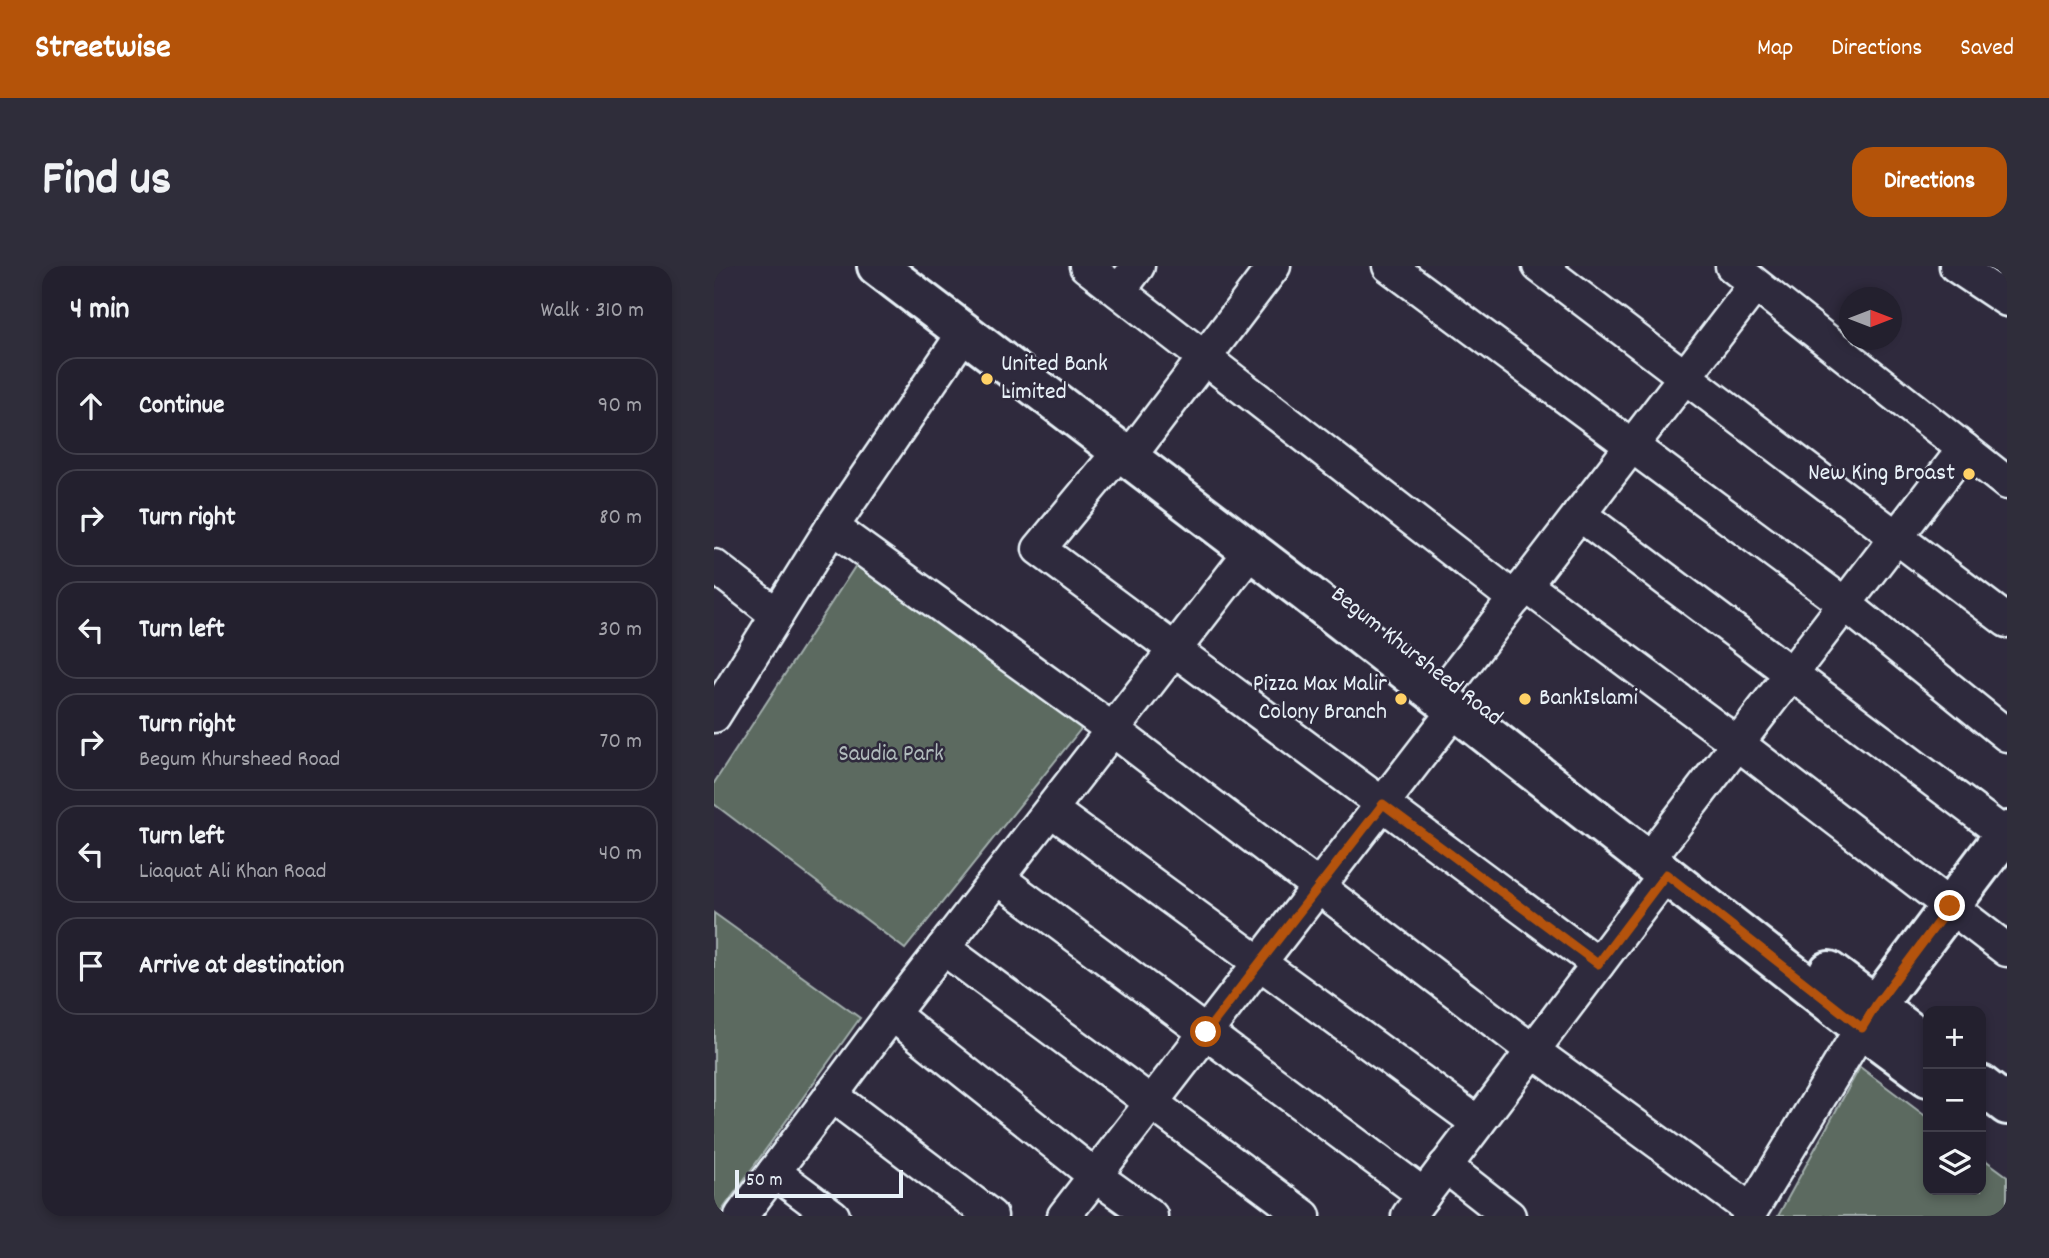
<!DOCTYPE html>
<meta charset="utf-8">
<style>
body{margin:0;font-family:Dekko,sans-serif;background:#2f2d3a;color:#f1f3f6}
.controls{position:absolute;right:21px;bottom:21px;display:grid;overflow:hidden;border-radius:14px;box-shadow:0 4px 10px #0003}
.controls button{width:63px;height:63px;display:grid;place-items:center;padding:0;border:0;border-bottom:2px solid #403e4a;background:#23202e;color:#f1f3f6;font:35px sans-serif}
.compass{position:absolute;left:1125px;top:21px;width:63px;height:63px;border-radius:50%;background:#23202e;box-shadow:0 4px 10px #0003;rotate:90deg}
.scale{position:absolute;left:21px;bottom:18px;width:168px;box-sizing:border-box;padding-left:7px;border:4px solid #e8f1f8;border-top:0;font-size:19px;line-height:24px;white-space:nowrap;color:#e8f1f8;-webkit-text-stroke:5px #2f2a3d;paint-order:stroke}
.stop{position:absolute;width:21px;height:21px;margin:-16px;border:5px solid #b45309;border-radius:50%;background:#fff}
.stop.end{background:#b45309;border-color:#fff;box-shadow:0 2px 7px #0008}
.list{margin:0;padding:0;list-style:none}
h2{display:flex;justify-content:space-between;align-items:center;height:91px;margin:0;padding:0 28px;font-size:30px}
h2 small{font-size:23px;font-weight:400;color:#a3a3aa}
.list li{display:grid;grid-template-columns:46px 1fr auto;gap:21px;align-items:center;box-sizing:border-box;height:98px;margin:0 14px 14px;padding:0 14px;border:2px solid #403e4a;border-radius:21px}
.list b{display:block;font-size:26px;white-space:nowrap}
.list p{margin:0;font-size:23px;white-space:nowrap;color:#a3a3aa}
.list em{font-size:23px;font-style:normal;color:#a3a3aa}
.icon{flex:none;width:38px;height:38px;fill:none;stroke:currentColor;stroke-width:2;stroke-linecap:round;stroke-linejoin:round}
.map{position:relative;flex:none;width:1293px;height:950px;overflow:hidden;border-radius:21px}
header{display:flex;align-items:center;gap:42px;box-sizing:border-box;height:98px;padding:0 35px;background:#b45309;color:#fff}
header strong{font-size:33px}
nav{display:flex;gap:38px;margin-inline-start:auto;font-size:24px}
.intro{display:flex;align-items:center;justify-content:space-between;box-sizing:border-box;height:168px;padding:0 42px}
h1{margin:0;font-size:49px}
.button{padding:18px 32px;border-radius:21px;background:#b45309;color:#fff;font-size:24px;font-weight:700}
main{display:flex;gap:42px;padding:0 42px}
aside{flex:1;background:#23202e;border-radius:21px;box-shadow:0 4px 10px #0003}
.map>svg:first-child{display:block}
.green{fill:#5b6a61;stroke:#a2aeac;stroke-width:2}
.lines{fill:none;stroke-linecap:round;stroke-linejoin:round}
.minor-casing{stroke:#e8f1f8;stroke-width:37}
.major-casing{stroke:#e8f1f8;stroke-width:44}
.minor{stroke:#2f2a3d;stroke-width:32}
.major{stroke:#2f2a3d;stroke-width:38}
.route{stroke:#b45309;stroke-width:9}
.poi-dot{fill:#ffd166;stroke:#2f2a3d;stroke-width:2.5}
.labels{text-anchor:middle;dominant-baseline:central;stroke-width:5;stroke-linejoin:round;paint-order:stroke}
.poi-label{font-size:24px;fill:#e8f1f8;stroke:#2f2a3d;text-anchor:start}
.street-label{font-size:24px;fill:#e8f1f8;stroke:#2f2a3d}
.park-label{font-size:24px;fill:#b0bbbc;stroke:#2f2a3d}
</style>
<header>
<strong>Streetwise</strong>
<nav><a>Map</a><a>Directions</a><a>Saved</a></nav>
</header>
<div class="intro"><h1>Find us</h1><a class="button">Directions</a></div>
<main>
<aside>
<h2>4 min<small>Walk · 310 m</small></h2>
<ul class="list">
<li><svg class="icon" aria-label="ahead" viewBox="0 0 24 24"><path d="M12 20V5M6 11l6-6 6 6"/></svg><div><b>Continue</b></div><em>90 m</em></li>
<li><svg class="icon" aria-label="right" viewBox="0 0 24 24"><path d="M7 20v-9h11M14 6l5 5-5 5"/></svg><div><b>Turn right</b></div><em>80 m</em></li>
<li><svg class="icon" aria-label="left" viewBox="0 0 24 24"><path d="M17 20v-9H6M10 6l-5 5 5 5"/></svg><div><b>Turn left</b></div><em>30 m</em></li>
<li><svg class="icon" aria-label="right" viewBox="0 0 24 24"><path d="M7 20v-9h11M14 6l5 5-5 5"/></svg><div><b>Turn right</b><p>Begum Khursheed Road</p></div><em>70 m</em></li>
<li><svg class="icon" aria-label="left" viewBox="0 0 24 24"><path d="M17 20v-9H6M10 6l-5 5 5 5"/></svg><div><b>Turn left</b><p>Liaquat Ali Khan Road</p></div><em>40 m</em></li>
<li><svg class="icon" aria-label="arrive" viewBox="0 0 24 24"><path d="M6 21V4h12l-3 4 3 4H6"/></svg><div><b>Arrive at destination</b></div></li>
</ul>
</aside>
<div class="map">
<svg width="1293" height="950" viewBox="0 0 1293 950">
<rect width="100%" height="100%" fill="#2f2a3d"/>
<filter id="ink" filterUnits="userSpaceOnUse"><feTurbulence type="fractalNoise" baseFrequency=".0143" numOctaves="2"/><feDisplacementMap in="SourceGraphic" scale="14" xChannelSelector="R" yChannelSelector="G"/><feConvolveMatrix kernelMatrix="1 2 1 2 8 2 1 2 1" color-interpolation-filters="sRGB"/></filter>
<g filter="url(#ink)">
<g class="green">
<polygon points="144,296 370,459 191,683 0,538 0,517"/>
<polygon points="0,647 146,752 4,950 0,950"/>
<polygon points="1146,801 1214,852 1214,924 1267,924 1267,891 1293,910 1293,950 1064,950"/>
</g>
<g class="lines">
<g class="minor-casing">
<g id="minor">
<polyline points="372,0 801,333"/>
<polyline points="675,0 1131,338 1293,469"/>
<polyline points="825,0 1293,355"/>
<polyline points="1018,0 1293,217"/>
<polyline points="1242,0 1293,34"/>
<polyline points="405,25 424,0"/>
<polyline points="425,178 560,0"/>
<polyline points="406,185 325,283 884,698"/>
<polyline points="865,248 1293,570"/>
<polyline points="118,261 399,464 819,785 1037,944"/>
<polyline points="0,300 63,349"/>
<polyline points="811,319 1023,477 1293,684"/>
<polyline points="736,417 1041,19"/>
<polyline points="0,450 118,261 250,67"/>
<polyline points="337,544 764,857"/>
<polyline points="947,577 1250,183"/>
<polyline points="284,612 710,929"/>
<polyline points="229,682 590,950"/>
<polyline points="178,748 380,909 437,950"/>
<polyline points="117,829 277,950"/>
<polyline points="731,900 795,950"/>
<polyline points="60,906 119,950"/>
<polyline points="27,950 178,748 537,285"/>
<polyline points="350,950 740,445"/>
<polyline points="694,950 952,608"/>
<polyline points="1034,950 1159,743"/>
</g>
</g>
<g class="major-casing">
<g id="major">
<polyline points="163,0 591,326 1148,762 1214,811"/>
<polyline points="1115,705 1214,779"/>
<polyline points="1162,739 1293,565"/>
<polyline points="1267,819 1293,839"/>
</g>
</g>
<use href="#minor" class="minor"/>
<use href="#major" class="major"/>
</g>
</g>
<g class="lines" filter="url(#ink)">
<polyline class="route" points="492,766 669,538 884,698 952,608 1148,762 1162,739 1236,640"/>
</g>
<g class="poi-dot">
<circle cx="273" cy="113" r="7"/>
<circle cx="1255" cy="208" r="7"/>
<circle cx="687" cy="433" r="7"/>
<circle cx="811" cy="433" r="7"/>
</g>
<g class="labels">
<g class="poi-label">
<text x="287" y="99">United Bank<tspan x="287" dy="28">Limited</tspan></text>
<text x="1241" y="208" text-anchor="end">New King Broast</text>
<text x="673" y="419" text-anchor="end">Pizza Max Malir<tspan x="673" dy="28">Colony Branch</tspan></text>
<text x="825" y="433">BankIslami</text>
</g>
<g class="street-label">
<text transform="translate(702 391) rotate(38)">Begum Khursheed Road</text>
</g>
<g class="park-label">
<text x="177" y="489">Saudia Park</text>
</g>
</g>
</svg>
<div class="controls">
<button>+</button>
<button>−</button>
<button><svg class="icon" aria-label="layers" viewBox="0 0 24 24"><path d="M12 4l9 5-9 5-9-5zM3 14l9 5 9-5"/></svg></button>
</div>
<svg class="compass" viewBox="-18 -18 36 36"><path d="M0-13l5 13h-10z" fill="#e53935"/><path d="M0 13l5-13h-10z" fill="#a3a3aa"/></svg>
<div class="scale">50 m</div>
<div class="stop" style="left:492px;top:766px"></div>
<div class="stop end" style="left:1236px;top:640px"></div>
</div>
</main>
